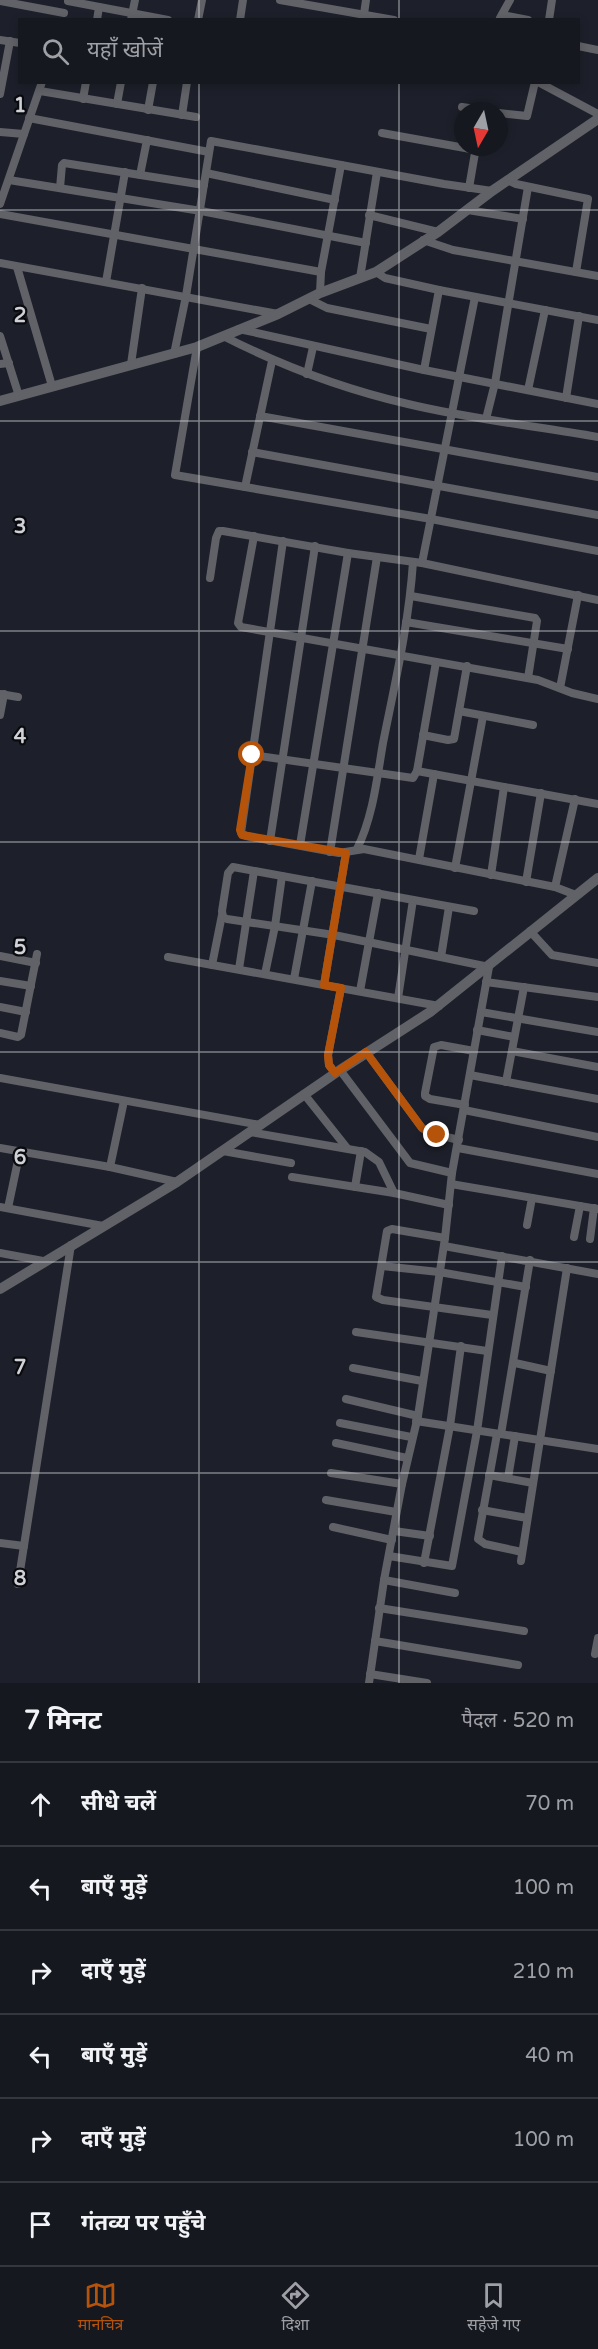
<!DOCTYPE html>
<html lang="hi">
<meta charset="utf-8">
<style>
body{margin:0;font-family:"Varela Round","Noto Sans Devanagari",sans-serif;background:#1f2129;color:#f1f3f6}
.compass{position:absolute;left:454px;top:102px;width:54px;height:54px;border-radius:50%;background:#161820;box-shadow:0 3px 9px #0003;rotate:189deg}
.stop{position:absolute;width:18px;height:18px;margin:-14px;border:4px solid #b45309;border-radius:50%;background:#fff}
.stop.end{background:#b45309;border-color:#fff;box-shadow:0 2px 6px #0008}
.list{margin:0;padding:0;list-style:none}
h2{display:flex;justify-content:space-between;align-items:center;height:78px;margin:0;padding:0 24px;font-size:26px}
h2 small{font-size:20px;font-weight:400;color:#9ea0a5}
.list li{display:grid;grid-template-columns:39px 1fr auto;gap:18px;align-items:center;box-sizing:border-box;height:84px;padding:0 24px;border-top:2px solid #35373e}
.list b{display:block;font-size:22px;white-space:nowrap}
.list em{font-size:20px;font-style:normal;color:#9ea0a5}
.icon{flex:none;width:33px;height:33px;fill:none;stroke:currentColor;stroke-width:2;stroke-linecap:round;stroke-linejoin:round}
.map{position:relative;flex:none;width:598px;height:1683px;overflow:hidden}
.search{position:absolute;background:#161820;box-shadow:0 3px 9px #0003;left:18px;right:18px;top:18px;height:66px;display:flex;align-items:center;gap:15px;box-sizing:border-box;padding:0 21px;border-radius:0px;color:#9ea0a5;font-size:22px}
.sheet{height:582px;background:#161820}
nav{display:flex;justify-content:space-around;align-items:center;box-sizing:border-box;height:84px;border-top:2px solid #35373e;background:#161820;font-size:16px;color:#9ea0a5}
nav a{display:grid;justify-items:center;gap:3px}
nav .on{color:#b45309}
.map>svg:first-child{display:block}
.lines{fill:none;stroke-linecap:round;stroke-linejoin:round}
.minor{stroke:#606267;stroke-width:8}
.tertiary{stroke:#606267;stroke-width:10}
.route{stroke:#b45309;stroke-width:8}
.grid{fill:none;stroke:#cfd1d7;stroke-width:1.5;stroke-opacity:0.55}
.grid-label{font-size:20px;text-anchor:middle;font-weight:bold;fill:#cfd1d7;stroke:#090a0e;stroke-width:4.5;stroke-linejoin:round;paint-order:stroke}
</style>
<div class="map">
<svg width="598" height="1683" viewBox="0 0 598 1683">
<rect width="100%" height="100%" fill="#1d202a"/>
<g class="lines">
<g class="minor">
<polyline points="280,0 394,20"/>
<polyline points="0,1 64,13"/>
<polyline points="68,1 168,20"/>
<polyline points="364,14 366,0"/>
<polyline points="502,15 528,20"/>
<polyline points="500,18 510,0"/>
<polyline points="97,20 99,7"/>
<polyline points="131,20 135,0"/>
<polyline points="198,20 202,0"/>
<polyline points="240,20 243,0"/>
<polyline points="549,20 552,0"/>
<polyline points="0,40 20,43"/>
<polyline points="578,46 598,50"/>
<polyline points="538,82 598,114"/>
<polyline points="40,91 196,117"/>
<polyline points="0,94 10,41"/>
<polyline points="83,99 86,82"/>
<polyline points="117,104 121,82"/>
<polyline points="462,107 490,111"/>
<polyline points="148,110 153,82"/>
<polyline points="499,113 527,116 535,82"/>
<polyline points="182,115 187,82"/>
<polyline points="29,118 209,152"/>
<polyline points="0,132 24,134"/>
<polyline points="382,133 476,150"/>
<polyline points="206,173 335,200"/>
<polyline points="140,175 147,140"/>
<polyline points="9,180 201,211 366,243"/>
<polyline points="507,180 516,184 588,199 576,272"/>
<polyline points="60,188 62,165 64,163 204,185"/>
<polyline points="469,188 476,147"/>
<polyline points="0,204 42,82"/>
<polyline points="468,210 523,219"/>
<polyline points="0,214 321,272"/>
<polyline points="369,215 438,232"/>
<polyline points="423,240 453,250 598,276"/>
<polyline points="0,263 278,314"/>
<polyline points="17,267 52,386"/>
<polyline points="376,272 385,278 439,290 598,320"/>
<polyline points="360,278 377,172"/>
<polyline points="106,282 125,172"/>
<polyline points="320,293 321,272 341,165"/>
<polyline points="309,299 327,308 431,329"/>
<polyline points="239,329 424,370 598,404"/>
<polyline points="0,336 19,396"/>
<path d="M 223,336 C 282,366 343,389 408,404 C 470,419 535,426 598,437"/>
<polyline points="197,347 175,475 431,519 598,551"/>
<polyline points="174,354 186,296 211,141 444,184 492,191"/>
<polyline points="0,364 9,363"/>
<polyline points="131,364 142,288"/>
<polyline points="424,370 439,290"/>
<polyline points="307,374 313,347"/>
<polyline points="528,390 545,310"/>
<polyline points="566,398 579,316"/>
<polyline points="260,416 598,477"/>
<polyline points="486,419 495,383 528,187"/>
<polyline points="252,452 598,515"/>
<polyline points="245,487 272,361"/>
<polyline points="254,536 238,623 241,627 538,680 572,693 598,699"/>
<polyline points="283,541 241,833 246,836 339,853 364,849 555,887 576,895"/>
<polyline points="422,563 475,297"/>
<polyline points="210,578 216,538 219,531 223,531 348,553 422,563 598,600"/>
<polyline points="411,596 535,618 537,621 528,678"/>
<polyline points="406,622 568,649"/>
<polyline points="560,688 578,595"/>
<polyline points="0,694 18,697"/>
<polyline points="459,711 533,725"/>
<polyline points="0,715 4,694"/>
<polyline points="423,735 448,740 454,739 467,666"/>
<polyline points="252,755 413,778 417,771 436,662"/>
<polyline points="417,771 598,804"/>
<polyline points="270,841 315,546"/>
<polyline points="300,845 348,553"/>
<path d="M 357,849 C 373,817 377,778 383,743 C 395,683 409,623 413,562"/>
<polyline points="330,852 377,557"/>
<polyline points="419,859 434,774"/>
<polyline points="455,868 483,716"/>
<polyline points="491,875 504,787"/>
<polyline points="526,882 541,793"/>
<polyline points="555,887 575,799"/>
<polyline points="530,931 552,955 598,963"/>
<polyline points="0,956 36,963"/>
<polyline points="168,957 439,1006"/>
<polyline points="441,957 449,907"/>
<polyline points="212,965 222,915"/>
<polyline points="239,969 254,871"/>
<polyline points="265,974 275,926 282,876"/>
<polyline points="294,979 312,881"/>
<polyline points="0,981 31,986"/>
<polyline points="486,982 598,997"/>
<polyline points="324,985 346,853"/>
<polyline points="360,991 378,893"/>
<polyline points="398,998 413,900"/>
<polyline points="0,1007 26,1012"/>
<polyline points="481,1012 598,1032"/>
<polyline points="477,1030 514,1037"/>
<polyline points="0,1033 18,1037 21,1035 37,954"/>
<polyline points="512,1051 598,1067"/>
<polyline points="366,1052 422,1128 430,1133 459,1140"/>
<polyline points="340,1070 410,1163 452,1173"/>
<polyline points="335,1073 329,1065 328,1055 341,988"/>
<polyline points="470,1075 598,1099"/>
<polyline points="0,1078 260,1125"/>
<polyline points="506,1082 524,987"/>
<polyline points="304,1094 347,1148"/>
<polyline points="465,1105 430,1099 425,1096 425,1093 434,1047 441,1045 474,1051"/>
<polyline points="464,1110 598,1137"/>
<polyline points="250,1132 365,1152 379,1162 394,1193"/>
<polyline points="0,1148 110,1167 177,1182"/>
<polyline points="458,1148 598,1174"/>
<polyline points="223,1151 291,1163"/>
<polyline points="110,1167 124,1101"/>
<polyline points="292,1177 394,1193 449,1205"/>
<polyline points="451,1184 598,1209"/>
<polyline points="355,1187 361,1151"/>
<polyline points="0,1207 103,1226"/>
<polyline points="8,1208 20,1151"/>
<polyline points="527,1225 532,1198"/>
<polyline points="574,1237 580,1206"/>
<polyline points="445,1238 392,1229 387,1231 376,1297 383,1300 492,1315"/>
<polyline points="590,1239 594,1208"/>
<polyline points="444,1246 598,1274"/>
<polyline points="0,1253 43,1261"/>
<polyline points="382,1266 439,1272 526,1287"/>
<polyline points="356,1332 487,1351"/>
<polyline points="515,1363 551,1371"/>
<polyline points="353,1368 422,1381"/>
<polyline points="346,1399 418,1416"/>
<polyline points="416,1421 598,1449"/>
<polyline points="340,1423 411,1437"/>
<polyline points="497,1434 478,1539 485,1544 522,1552"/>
<polyline points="501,1434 530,1260"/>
<polyline points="336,1443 407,1458"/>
<polyline points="331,1473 402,1484"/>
<polyline points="489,1475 533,1483"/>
<polyline points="508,1478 515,1436"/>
<polyline points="326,1500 396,1512"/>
<polyline points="482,1510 527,1518"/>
<polyline points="333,1527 392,1540"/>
<polyline points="394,1531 430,1536"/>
<polyline points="0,1543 24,1546"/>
<polyline points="389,1556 452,1566 477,1431 502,1256"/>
<polyline points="521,1561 567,1268"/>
<polyline points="424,1563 450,1426 461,1346"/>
<polyline points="384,1580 455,1593"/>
<polyline points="18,1584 71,1245"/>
<polyline points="379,1608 524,1631"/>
<polyline points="375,1641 518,1665"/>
<polyline points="595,1654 598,1638"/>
<polyline points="370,1674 427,1683"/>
<polyline points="369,1683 384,1580 402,1484 418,1416 445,1238 452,1173 489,967 334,935 227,919 223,917 222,911 228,873 233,867 474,911"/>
</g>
<g class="tertiary">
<polyline points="0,401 197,347 278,314 320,293 376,272 438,232 492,191 598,119"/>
<polyline points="0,1289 177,1182 340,1070 430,1012 598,878"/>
</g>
</g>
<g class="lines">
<polyline class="route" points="252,755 240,830 242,835 346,853 324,985 341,988 328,1055 329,1065 335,1073 366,1052 422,1128 437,1135"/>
</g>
<path class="grid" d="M 199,0 L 199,20M 399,0 L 399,20M 199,82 L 199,1683M 399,82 L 399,1683M 0,210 L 598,210M 0,421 L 598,421M 0,631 L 598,631M 0,842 L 598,842M 0,1052 L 598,1052M 0,1262 L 598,1262M 0,1473 L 598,1473"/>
<g class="grid-label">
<text x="20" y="112">1</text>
<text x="20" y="322">2</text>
<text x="20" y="533">3</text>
<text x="20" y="743">4</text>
<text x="20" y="954">5</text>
<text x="20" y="1164">6</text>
<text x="20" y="1374">7</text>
<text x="20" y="1585">8</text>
</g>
</svg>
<svg class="compass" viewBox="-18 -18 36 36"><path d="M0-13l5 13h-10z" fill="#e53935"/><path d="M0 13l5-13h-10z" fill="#9ea0a5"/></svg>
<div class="stop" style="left:252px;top:755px"></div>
<div class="stop end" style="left:437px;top:1135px"></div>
<div class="search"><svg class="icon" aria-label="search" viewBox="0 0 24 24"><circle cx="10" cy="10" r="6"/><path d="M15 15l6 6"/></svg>यहाँ खोजें</div>
</div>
<section class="sheet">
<h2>7 मिनट<small>पैदल · 520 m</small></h2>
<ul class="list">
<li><svg class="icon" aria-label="ahead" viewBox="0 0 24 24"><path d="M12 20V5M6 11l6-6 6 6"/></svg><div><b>सीधे चलें</b></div><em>70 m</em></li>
<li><svg class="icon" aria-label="left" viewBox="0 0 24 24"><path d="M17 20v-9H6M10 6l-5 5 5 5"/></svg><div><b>बाएँ मुड़ें</b></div><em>100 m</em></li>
<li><svg class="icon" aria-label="right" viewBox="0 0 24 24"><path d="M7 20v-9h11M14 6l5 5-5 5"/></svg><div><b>दाएँ मुड़ें</b></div><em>210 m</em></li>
<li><svg class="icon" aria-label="left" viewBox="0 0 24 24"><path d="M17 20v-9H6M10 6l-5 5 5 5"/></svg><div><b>बाएँ मुड़ें</b></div><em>40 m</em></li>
<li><svg class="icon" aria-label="right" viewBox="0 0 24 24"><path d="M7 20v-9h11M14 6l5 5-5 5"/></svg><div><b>दाएँ मुड़ें</b></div><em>100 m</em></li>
<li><svg class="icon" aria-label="arrive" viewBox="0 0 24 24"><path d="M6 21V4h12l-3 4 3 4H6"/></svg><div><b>गंतव्य पर पहुँचे</b></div></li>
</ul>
</section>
<nav>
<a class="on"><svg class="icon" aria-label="map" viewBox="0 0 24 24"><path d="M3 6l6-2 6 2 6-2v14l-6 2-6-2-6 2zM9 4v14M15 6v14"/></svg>मानचित्र</a>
<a><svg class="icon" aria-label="directions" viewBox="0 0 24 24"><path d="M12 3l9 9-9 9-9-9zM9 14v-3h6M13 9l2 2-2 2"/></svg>दिशा</a>
<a><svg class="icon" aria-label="saved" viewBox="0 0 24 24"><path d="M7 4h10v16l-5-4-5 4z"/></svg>सहेजे गए</a>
</nav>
